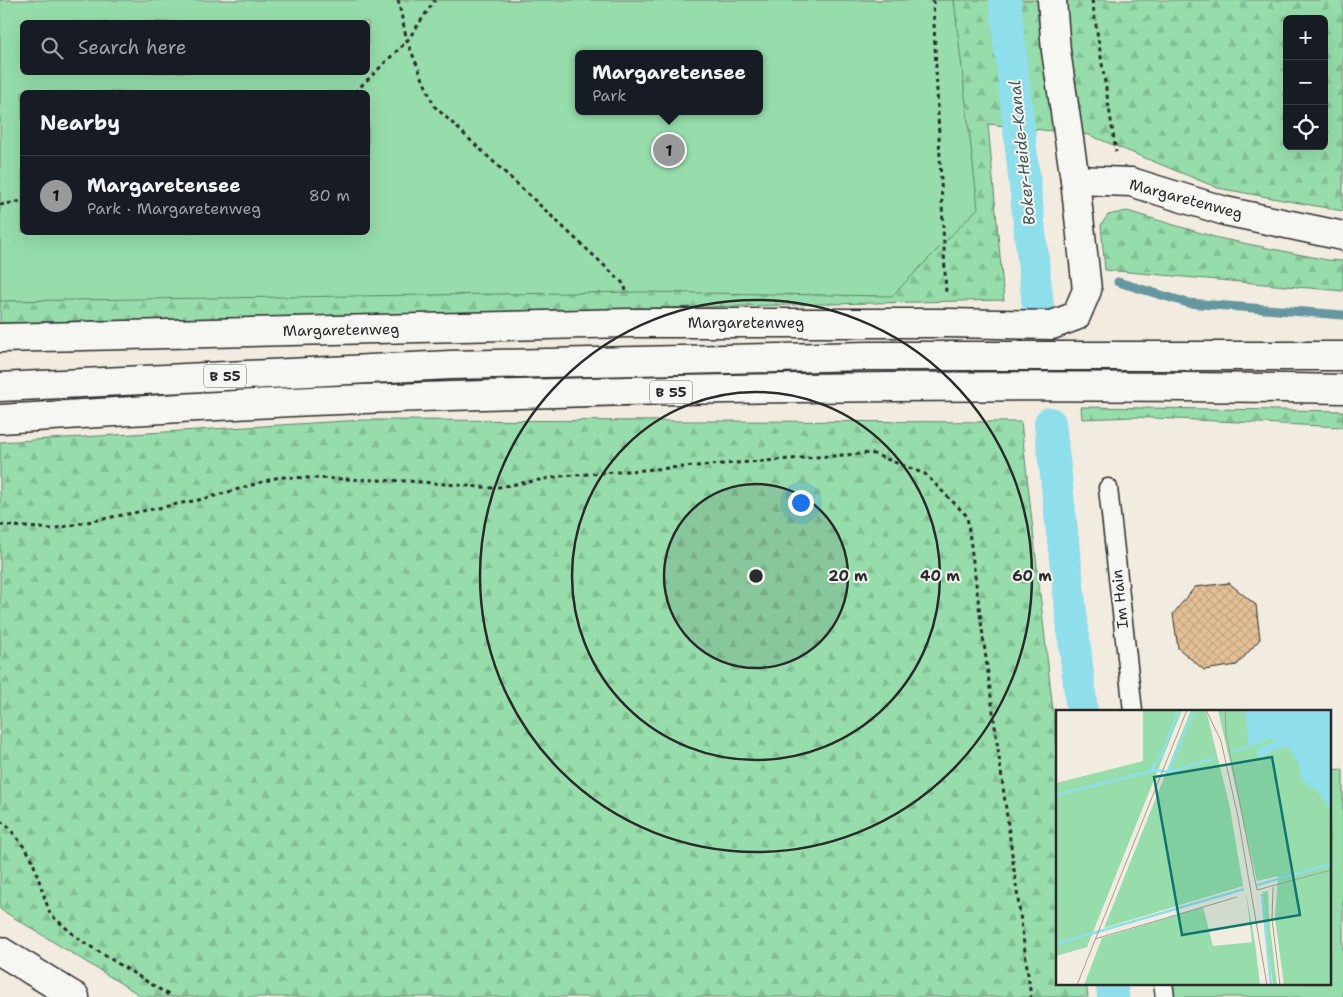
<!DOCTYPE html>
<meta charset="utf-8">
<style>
body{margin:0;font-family:"Shantell Sans",sans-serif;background:#242831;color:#f1f3f6}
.controls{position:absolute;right:15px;top:15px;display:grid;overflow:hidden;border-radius:8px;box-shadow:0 5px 20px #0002}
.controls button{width:45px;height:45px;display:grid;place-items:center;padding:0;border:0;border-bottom:1px solid #363941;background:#171b24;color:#f1f3f6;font:25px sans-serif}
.you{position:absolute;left:800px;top:502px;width:18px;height:18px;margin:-12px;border:4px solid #fff;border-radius:50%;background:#1a73e8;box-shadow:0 0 0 8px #1a73e833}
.badge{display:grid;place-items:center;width:32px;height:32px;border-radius:50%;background:#98999b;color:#111;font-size:16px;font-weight:700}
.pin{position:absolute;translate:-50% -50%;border:2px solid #fff;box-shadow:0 1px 5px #0006}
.popup{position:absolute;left:575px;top:50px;width:188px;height:65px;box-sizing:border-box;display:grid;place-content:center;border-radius:8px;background:#171b24;filter:drop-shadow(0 1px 4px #0005);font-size:16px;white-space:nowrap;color:#9ea1a6}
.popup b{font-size:19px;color:#f1f3f6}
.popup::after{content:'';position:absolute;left:50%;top:100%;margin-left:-10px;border:10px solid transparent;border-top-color:#171b24}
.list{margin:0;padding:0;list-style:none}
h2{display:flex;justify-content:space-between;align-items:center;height:65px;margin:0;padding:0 20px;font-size:21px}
h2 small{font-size:16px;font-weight:400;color:#9ea1a6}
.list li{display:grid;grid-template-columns:32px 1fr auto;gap:15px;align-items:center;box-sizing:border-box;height:80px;padding:0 20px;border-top:1px solid #363941}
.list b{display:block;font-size:19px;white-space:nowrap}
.list p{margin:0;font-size:16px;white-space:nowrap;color:#9ea1a6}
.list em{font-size:16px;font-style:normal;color:#9ea1a6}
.icon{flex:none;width:28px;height:28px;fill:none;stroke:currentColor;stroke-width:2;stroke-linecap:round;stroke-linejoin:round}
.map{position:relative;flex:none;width:1343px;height:997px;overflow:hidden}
.search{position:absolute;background:#171b24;box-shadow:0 5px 20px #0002;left:20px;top:20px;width:350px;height:55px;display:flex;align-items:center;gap:12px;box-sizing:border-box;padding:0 18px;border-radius:8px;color:#9ea1a6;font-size:19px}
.panel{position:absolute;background:#171b24;box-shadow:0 5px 20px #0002;left:20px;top:90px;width:350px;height:145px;border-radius:8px}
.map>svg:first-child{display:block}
.forest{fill:url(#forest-firs);stroke:#60846b;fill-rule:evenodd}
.park{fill:#96ddab;stroke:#60846b;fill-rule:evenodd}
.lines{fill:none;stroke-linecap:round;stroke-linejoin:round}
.stream{stroke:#66969f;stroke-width:9}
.canal{stroke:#8edeec;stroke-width:32}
.building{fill:url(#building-cross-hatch);stroke:#2b2b2b}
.lane-casing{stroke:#2b2b2b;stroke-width:21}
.street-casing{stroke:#2b2b2b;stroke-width:31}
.secondary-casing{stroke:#2b2b2b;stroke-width:31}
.primary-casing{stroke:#2b2b2b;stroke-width:31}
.path{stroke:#2b2b2b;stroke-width:3;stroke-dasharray:4 4;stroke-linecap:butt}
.lane{stroke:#f6f6f2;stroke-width:18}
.street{stroke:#f6f6f2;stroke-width:28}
.secondary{stroke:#f6f6f2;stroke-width:28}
.primary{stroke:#f6f6f2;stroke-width:28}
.ring{fill:none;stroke:#2b2b2b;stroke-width:2.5}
.labels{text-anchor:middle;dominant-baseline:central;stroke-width:4;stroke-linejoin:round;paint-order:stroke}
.shield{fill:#f6f6f2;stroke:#686867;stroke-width:1}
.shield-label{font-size:14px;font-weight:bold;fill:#2b2b2b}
.street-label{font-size:15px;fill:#2b2b2b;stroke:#f6f6f2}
.water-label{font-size:16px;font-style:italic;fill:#44585b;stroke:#f6f6f2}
.inset-river{fill:none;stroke:#8edeec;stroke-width:2.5}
.inset-road{fill:none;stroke:#a29e97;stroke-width:1}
.view{fill:#0f766e;fill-opacity:0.15;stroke:#0f766e;stroke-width:2.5}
.inset-edge{fill:none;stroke:#2b2b2b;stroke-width:2.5}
.centre{fill:#2b2b2b;stroke:#f6f6f2;stroke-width:2.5}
.ring-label{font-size:15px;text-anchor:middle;font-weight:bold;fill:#2b2b2b;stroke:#f6f6f2;stroke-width:4;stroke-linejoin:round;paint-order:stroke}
</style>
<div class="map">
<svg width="1343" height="997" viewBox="0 0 1343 997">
<defs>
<pattern id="forest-firs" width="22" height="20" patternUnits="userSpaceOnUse" patternTransform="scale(1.25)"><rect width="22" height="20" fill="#96ddab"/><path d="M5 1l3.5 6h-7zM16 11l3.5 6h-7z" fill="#81be93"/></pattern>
<pattern id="building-cross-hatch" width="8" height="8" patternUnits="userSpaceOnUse" patternTransform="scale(1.25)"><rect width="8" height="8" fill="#e4c095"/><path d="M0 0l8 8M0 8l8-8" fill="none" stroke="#c4a581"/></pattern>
</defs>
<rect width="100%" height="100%" fill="#f2ebdf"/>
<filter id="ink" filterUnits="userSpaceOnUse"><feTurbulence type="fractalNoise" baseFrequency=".02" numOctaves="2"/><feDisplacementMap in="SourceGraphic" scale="10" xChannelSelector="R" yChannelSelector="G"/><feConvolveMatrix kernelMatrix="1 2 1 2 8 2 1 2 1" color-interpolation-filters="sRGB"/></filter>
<g filter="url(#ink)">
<g class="forest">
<path d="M 397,0 L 1343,0 L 1343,211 L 1218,188 L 1089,135 L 988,124 L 1004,300 L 0,323 L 0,166 L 22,232 L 368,232 L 368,72 ZM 1287,19 L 1324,19 L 1324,146 L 1287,146 ZM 579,54 L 759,54 L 759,111 L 579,111 Z"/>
<polygon points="1127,211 1218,238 1327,260 1343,261 1343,291 1105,270 1101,225 1108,215"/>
<polygon points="1081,407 1343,411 1343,427 1133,417 1082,419"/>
<polygon points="362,420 1021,422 1057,747 1057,983 1086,983 1088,997 143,997 0,909 0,442"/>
</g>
<g class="park">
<path d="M 0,0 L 954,0 L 978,208 L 892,296 L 640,292 L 0,301 ZM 22,22 L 368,22 L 368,72 L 22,72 ZM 579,54 L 759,54 L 759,111 L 579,111 ZM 22,92 L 368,92 L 368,232 L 22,232 Z"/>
<polygon points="1343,769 1343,997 1167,997 1166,983 1329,983 1329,770"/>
</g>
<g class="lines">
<polyline class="stream" points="1118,282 1188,303 1343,315"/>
<g class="canal">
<polyline points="1005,0 1038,306"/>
<polyline points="1050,423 1082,711"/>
<polyline points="1112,983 1113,997"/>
</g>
</g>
<polygon class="building" points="1229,583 1256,605 1260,639 1237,665 1204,670 1178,648 1173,614 1195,587"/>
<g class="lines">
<g class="lane-casing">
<g id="lane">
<polyline points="1108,488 1133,711"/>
<polyline points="1163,983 1165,997"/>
</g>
</g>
<g class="street-casing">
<g id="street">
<polyline points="1075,180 1131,182 1225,211 1343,236"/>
<polyline points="0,338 629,323 948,323 1052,325 1076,316 1087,290 1075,180 1056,51 1052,0"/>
</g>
</g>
<g class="secondary-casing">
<polyline id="secondary" points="0,951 75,997"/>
</g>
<g class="primary-casing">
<g id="primary">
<polyline points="0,387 451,365 868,356 1343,356"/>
<path d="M 0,419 C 121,412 243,403 364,399 C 690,387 1017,383 1343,389"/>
</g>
</g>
<g class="path">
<polyline points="398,0 407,41 434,106 625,285 626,293"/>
<polyline points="933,0 946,294"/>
<polyline points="1092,0 1116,152"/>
<polyline points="355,92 407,41 435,0"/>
<polyline points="0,205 22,201"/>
<polyline points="0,525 52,529 208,498 279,477 409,481 493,488 562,476 871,453 925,474 967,516 1031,997"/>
<polyline points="0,821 7,825 31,856 50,914 80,940 172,997"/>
</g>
<use href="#lane" class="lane"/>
<use href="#street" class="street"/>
<use href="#secondary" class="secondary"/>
<use href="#primary" class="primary"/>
</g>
</g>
<circle cx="756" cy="576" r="92" fill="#2b2b2b" fill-opacity=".12"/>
<g class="ring">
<circle cx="756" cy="576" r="92"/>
<circle cx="756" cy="576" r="184"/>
<circle cx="756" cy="576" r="276"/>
</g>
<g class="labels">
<g class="shield">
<rect x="204" y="364.5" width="42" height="23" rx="4"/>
<rect x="650" y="380.5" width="42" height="23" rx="4"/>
</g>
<g class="shield-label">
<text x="225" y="376">B 55</text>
<text x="671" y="392">B 55</text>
</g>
<g class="street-label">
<text transform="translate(1186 199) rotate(15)">Margaretenweg</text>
<text x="746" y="323">Margaretenweg</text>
<text transform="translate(341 330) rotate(-1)">Margaretenweg</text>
<text transform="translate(1120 599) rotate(-96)">Im Hain</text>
</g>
<g class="water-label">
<text transform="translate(1022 153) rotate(-96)">Boker-Heide-Kanal</text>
</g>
</g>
<g transform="translate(1056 710)">
<rect width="275" height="275" fill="#f2ebdf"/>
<path d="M 87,0 L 126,0 L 31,237 L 0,246 L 0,73 L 87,51 ZM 135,0 L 150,0 L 174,98 L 187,176 L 48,218 ZM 162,0 L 189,0 L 275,105 L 275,275 L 228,275 L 219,208 L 222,166 L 201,171 ZM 212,181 L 213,208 L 221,275 L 217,275 L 211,229 L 207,182 ZM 190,182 L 199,233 L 204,275 L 201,275 Z" fill="#96ddab"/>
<path d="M 171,0 L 217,0 L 275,70 L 275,147 L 212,166 L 200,158 ZM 147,197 L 157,236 L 198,232 L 202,275 L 28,275 L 46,228 Z" fill="#96ddab"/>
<path d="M 189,0 L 275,0 L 275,100 L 259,78 L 253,77 L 245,68 L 244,56 L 233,37 L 222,38 L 204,48 L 200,43 L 203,38 L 218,32 L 216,28 L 193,37 Z" fill="#8edeec"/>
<path class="inset-river" d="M 177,41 L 193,37M 94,61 L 105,46 L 123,0M 112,62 L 159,48M 112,62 L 138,0M 0,85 L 100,60 L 112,62M 201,175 L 275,154M 206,184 L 215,275M 0,234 L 188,179"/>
<path class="inset-road" d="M 150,0 L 165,31 L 182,107 L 211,275M 169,0 L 170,24 L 201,180 L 275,160M 217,177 L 216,209 L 224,275M 39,229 L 181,187M 21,275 L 131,0"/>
<path class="view" d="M 216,47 L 244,205 L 126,225 L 98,67 Z"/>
<rect width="275" height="275" class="inset-edge"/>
</g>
<circle cx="756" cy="576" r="8" class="centre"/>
<g class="ring-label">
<text x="848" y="581">20 m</text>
<text x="940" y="581">40 m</text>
<text x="1032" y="581">60 m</text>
</g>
</svg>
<div class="controls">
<button>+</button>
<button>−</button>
<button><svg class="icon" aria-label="locate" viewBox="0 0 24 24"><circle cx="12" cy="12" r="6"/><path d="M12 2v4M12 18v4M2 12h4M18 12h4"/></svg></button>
</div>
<div class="you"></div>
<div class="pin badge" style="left:669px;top:150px">1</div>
<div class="popup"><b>Margaretensee</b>Park</div>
<div class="search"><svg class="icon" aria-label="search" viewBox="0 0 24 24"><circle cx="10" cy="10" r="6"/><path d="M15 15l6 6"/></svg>Search here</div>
<section class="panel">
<h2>Nearby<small></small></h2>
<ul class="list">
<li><span class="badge">1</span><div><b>Margaretensee</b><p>Park · Margaretenweg</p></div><em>80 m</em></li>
</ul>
</section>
</div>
